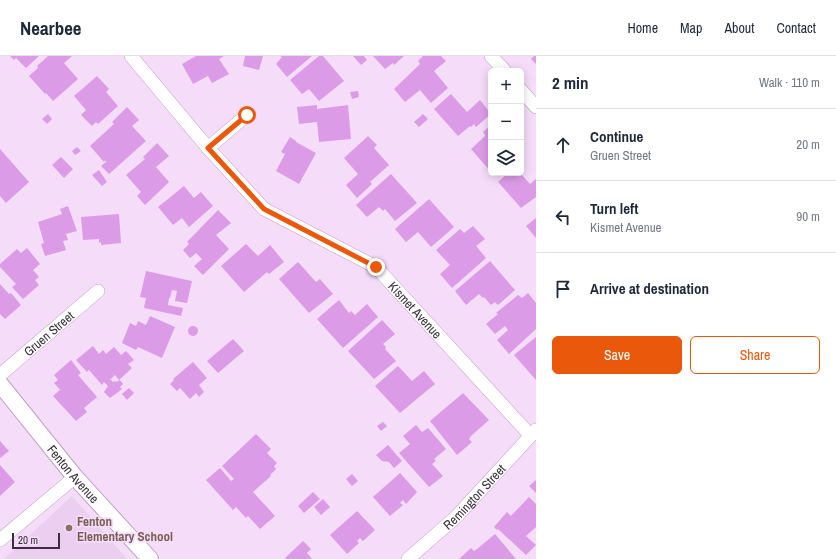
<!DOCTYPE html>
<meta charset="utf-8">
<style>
body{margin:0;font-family:"Archivo Narrow",sans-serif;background:#f6f6f7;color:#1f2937}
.controls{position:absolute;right:12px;top:12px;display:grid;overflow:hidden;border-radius:6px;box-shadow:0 2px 10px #0003}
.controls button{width:36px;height:36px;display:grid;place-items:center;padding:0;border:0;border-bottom:1px solid #e0e1e3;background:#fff;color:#1f2937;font:20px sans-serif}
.scale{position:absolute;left:12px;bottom:10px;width:48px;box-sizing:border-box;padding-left:4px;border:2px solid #39303b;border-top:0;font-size:11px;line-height:14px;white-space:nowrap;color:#39303b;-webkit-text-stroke:3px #f5dcf9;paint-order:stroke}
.stop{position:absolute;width:12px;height:12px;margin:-9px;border:3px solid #ea580c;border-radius:50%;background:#fff}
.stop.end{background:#ea580c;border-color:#fff;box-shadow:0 1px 4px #0008}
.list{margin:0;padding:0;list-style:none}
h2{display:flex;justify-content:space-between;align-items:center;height:52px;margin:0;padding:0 16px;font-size:17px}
h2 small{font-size:13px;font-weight:400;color:#747a83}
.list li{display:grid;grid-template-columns:26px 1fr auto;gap:12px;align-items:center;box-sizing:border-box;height:72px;padding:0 16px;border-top:1px solid #e0e1e3}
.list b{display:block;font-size:15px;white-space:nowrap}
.list p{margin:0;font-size:13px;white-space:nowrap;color:#747a83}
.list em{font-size:13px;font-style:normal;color:#747a83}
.actions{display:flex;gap:8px;padding:12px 16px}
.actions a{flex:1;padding:9px 0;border:1px solid #ea580c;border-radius:6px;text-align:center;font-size:14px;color:#ea580c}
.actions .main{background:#ea580c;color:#fff}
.icon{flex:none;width:22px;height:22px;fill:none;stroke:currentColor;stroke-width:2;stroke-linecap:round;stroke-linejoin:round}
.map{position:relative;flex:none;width:536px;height:503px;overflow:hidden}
header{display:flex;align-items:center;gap:24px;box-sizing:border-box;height:56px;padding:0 20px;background:#fff;border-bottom:1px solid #e0e1e3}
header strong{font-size:19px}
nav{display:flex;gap:22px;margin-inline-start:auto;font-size:14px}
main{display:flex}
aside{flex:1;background:#fff}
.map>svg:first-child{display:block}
.built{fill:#eccef1}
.building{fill:#dc9be6}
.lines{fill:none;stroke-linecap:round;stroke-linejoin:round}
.minor-casing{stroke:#baa3be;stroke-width:14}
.tertiary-casing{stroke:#baa3be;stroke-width:18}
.minor{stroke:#fff;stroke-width:13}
.tertiary{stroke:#fff;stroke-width:16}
.route{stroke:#ea580c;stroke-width:5}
.education-dot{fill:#8d6e63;stroke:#f5dcf9;stroke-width:1.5}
.labels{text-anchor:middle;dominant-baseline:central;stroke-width:3.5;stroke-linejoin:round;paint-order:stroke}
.street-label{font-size:13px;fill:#39303b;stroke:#f5dcf9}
.education-label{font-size:13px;font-weight:bold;fill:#785e54;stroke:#f5dcf9;text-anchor:start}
</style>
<header>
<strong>Nearbee</strong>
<nav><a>Home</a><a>Map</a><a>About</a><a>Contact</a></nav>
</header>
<main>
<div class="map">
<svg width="536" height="503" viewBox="0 0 536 503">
<rect width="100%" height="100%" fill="#f5dcf9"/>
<polygon class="built" points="72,440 127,503 4,503"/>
<g class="building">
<polygon points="10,0 39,0 26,12 16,2 14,4"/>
<polygon points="48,0 72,0 64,7 78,23 53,45 46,37 45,38 29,20 38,12 37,10"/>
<polygon points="196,0 224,0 219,3 229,18 212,27 208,20 193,28 182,8"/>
<polygon points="245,0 263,0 259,14 243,10"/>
<polygon points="280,0 312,0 287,21 276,8 282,1"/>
<polygon points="319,0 323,0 344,25 319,45 309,33 302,38 290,24"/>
<polygon points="353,0 364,0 367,4 361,9"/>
<polygon points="373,0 404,0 394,9 393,7 385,13"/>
<polygon points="423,0 441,0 446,5 434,15 448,32 431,47 420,34 405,46 394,33 420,8 418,5"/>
<polygon points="534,0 536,0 536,8 531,3"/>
<polygon points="97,20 109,33 106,36 118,50 98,68 96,66 92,70 81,59 86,54 74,40"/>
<polygon points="358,35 359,41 352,43 350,36"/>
<polygon points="451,38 467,56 480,44 491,58 476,71 474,68 471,71 470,70 458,80 434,53"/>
<polygon points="317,49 317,53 348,49 351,83 319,86 317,66 299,68 297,51"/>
<polygon points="127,51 139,64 132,70 146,85 109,118 101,110 106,106 105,104 104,106 90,90 114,68 112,66"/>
<polygon points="48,58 52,63 47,68 42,63"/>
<polygon points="423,58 428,63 419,71 414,66"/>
<polygon points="491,69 491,116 471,93 485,80 485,79 483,76"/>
<polygon points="368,80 377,89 374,92 389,109 370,126 372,128 357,142 346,129 358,118 344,102"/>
<polygon points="290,81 296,85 296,86 316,97 299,128 276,115 285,98 281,96"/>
<polygon points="157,87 169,100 156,111 169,126 145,149 137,140 141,136 126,119 145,103 143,101"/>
<polygon points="77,91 81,95 75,99 72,95"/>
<polygon points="0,93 29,126 6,147 0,140"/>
<polygon points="61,101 73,113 64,122 52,109"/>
<polygon points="99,114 107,126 102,130 92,119"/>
<polygon points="508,117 520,117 530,128 536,123 536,141 521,152 498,126"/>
<polygon points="391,118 417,147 395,165 385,153 383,155 379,151 367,161 356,149"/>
<polygon points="184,130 194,142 201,136 213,150 189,171 182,162 173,169 158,151"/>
<polygon points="429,143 454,171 431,191 418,176 406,186 395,173"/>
<polygon points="68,150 77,175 66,178 68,184 63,185 66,194 45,200 41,188 44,187 38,166 62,158 60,153"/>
<polygon points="218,154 231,167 216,179 229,193 203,219 194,210 202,203 196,197 190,202 183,194 189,188 187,186"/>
<polygon points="119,158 121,187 101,189 101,186 99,187 99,183 83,184 81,161"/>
<polygon points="536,162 536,182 526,170"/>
<polygon points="473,170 485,183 476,190 486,202 452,232 440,218 450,209 436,194 460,173 464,177"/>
<polygon points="246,188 258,200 270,189 284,206 269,218 267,216 244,236 221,210"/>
<polygon points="27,192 40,208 33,214 39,221 35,224 39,229 23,243 12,231 16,228 0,211 0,208 17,193 21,197"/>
<polygon points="490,205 515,234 498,249 495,246 491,249 484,241 483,242 479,238 466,249 455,235"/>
<polygon points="298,206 316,226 320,223 333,238 309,257 279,223"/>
<polygon points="146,215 192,225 187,247 175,245 177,235 172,234 170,242 169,242 168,249 183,252 181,260 144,252 146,242 140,241"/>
<polygon points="0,228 9,238 11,237 21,249 5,263 0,258"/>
<polygon points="528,237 536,247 536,273 509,298 497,284 508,274 505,270 495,278 486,268 498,258 496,257 518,239 522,242"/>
<polygon points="339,244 349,257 351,255 355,259 367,248 378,261 343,292 317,263"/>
<polygon points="150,260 175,271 162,302 138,291 136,294 122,287 130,267 136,270 138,265 146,269"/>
<polygon points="382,264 395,278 383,288 386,291 385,293 396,305 374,323 348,295"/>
<circle cx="193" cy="275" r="5"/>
<polygon points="536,281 536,324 514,299"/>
<polygon points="233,283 244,295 218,317 207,305"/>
<polygon points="93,290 99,298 103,294 106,298 114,291 121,299 126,295 134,304 128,308 132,312 119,324 115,319 111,323 109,322 113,326 115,325 116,326 120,324 123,328 120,331 122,333 110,342 104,336 108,330 104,326 102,329 89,314 87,316 76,304"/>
<polygon points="71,304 81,317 78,319 97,341 84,352 87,356 76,365 53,340 60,334 54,327 58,324 54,319"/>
<polygon points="193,306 207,322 199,329 204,336 199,341 196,337 190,343 180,332 177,335 170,328 174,324 173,323"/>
<polygon points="398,310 412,325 424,315 435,328 400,357 375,330"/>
<polygon points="129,332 134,337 127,344 122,338"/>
<polygon points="463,337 489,364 471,380 469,383 472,386 457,399 430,365"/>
<polygon points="383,366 387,370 381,375 377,370"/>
<polygon points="416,369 422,376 428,372 446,393 434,403 436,405 432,408 443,420 429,431 399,397 410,388 403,380"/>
<polygon points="256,378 271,393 267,397 277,407 274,410 276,413 270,419 271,420 253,436 275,460 260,473 248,460 246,462 236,451 233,454 206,424 220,412 231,425 234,423 222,410"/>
<polygon points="0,385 9,395 0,402"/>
<polygon points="388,389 402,405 394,412 389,406 382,405 376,399"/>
<polygon points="0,409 15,426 0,440"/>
<polygon points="400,417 417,436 406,448 403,444 400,447 403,449 390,460 373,441"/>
<polygon points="352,418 358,425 352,430 346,423"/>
<polygon points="536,424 536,437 529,430"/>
<polygon points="313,436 320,443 304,457 298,450"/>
<polygon points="529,441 536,448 536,471 526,480 536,489 526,499 498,473 497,474 494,471 507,456 511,460"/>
<polygon points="323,443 330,451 321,459 314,451"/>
<polygon points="357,455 375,474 363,485 360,482 357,485 359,487 347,498 330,479"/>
<polygon points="495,478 516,503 459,503 471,492 474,495 477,493"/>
<polygon points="303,485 311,493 307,497 312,503 286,503 285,502"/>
</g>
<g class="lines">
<g class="minor-casing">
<g id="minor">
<path id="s1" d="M 131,0 L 208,92 L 264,153 L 376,211 L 530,379"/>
<polyline points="491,0 505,15"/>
<polyline points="521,34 536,51"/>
<polyline points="208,92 247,59"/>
<path id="s2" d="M 0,319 L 98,235"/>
<polyline points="0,484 75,421"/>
<path id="s3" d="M 408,503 L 456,461 L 536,374"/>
</g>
</g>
<g class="tertiary-casing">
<g id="tertiary">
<path id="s4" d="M 0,328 L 75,421 L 150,503"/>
</g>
</g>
<use href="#minor" class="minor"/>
<use href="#tertiary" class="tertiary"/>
</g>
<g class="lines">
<polyline class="route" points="247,59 208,92 264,153 376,211"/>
</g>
<circle class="education-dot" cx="69" cy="472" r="4"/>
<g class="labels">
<g class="street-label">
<text stroke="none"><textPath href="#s1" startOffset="387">Kismet Avenue</textPath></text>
<text stroke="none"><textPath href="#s2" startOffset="64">Gruen Street</textPath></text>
<text stroke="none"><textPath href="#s4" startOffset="116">Fenton Avenue</textPath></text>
<text stroke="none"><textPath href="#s3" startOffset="91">Remington Street</textPath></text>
</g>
<g class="education-label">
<text x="77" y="465">Fenton<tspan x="77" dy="15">Elementary School</tspan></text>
</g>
</g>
</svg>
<div class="controls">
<button>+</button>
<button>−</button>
<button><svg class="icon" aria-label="layers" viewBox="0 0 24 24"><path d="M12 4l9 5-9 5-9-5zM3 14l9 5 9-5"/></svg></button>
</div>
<div class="scale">20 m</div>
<div class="stop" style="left:247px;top:59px"></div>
<div class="stop end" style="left:376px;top:211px"></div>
</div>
<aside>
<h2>2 min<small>Walk · 110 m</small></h2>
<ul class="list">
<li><svg class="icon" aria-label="ahead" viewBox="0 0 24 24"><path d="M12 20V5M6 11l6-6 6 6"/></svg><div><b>Continue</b><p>Gruen Street</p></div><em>20 m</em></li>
<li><svg class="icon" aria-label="left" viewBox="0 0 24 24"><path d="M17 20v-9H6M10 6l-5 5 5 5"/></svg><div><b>Turn left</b><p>Kismet Avenue</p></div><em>90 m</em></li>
<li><svg class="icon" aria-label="arrive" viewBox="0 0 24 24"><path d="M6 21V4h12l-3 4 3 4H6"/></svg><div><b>Arrive at destination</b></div></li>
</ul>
<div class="actions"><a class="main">Save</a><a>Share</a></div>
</aside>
</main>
